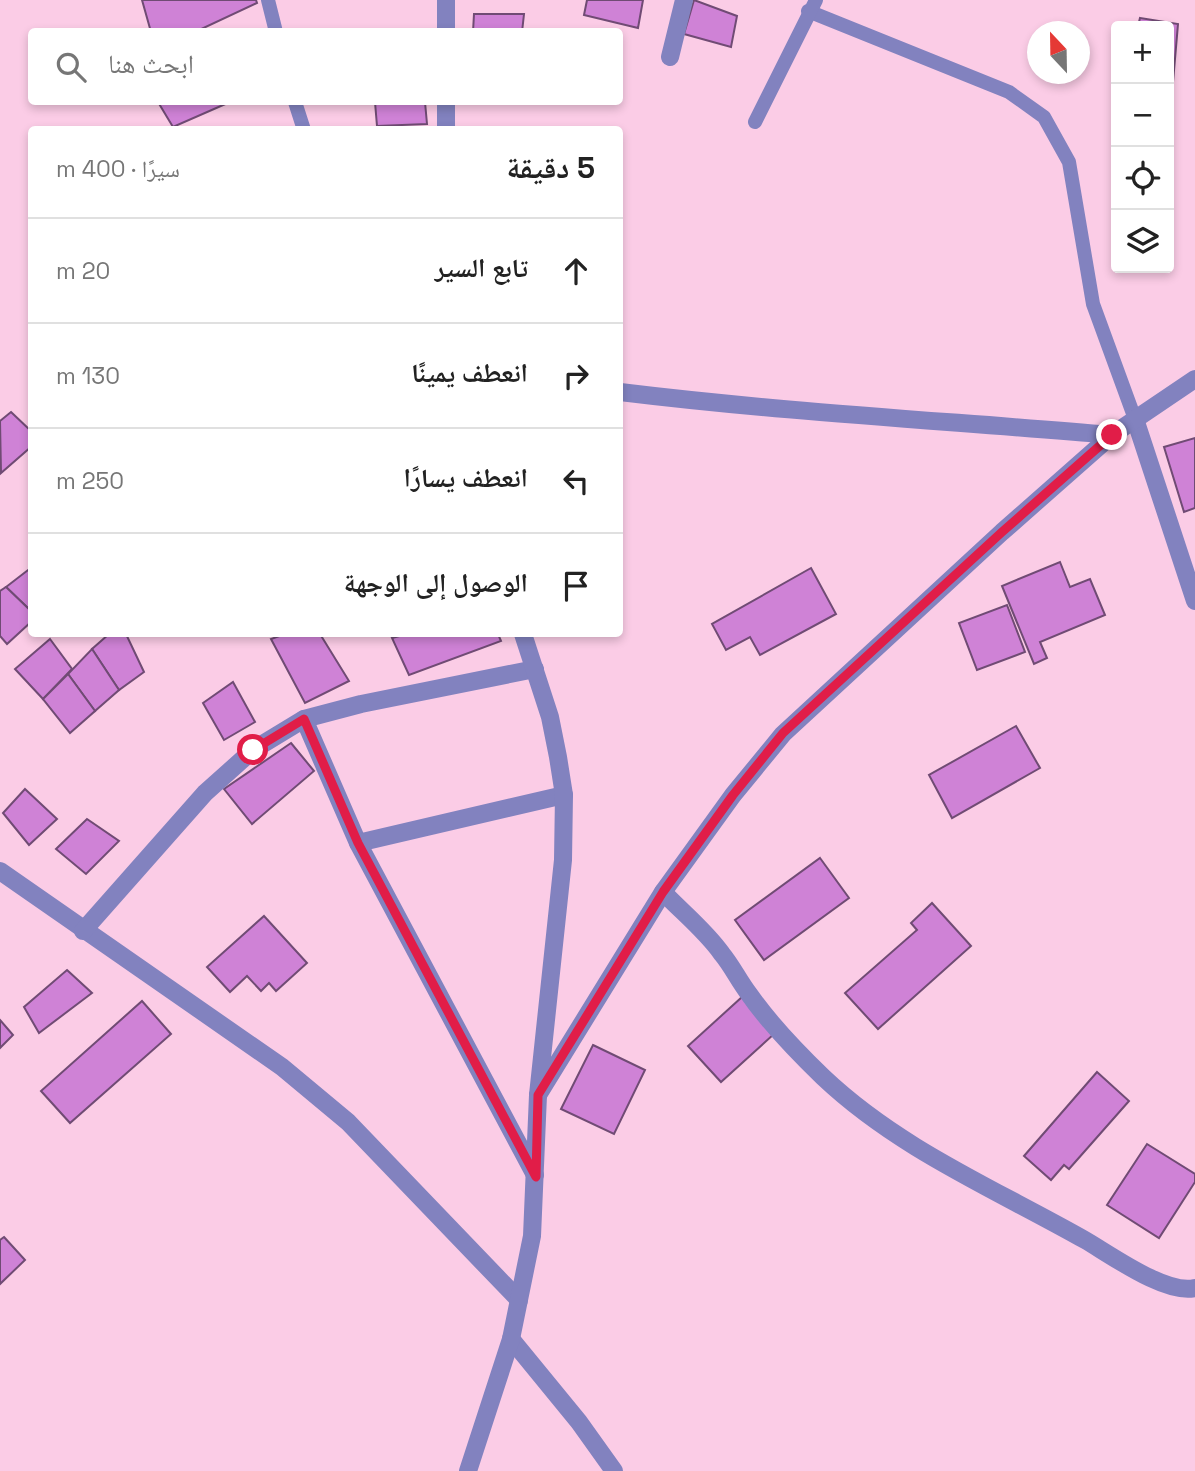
<!DOCTYPE html>
<html lang="ar">
<meta charset="utf-8">
<style>
body{margin:0;font-family:"Space Grotesk","Noto Naskh Arabic",sans-serif;background:#f6f6f6;color:#222;direction:rtl}
.controls{position:absolute;right:21px;top:21px;display:grid;overflow:hidden;border-radius:7px;box-shadow:0 4px 10px #0003}
.controls button{width:63px;height:63px;display:grid;place-items:center;padding:0;border:0;border-bottom:2px solid #e0e0e0;background:#fff;color:#222;font:35px sans-serif}
.compass{position:absolute;left:1027px;top:21px;width:63px;height:63px;border-radius:50%;background:#fff;box-shadow:0 4px 10px #0003;rotate:338deg}
.stop{position:absolute;width:21px;height:21px;margin:-16px;border:5px solid #e11d48;border-radius:50%;background:#fff}
.stop.end{background:#e11d48;border-color:#fff;box-shadow:0 2px 7px #0008}
.list{margin:0;padding:0;list-style:none}
h2{display:flex;justify-content:space-between;align-items:center;height:91px;margin:0;padding:0 28px;font-size:30px}
h2 small{font-size:23px;font-weight:400;color:#767676}
.list li{display:grid;grid-template-columns:46px 1fr auto;gap:21px;align-items:center;box-sizing:border-box;height:105px;padding:0 28px;border-top:2px solid #e0e0e0}
.list b{display:block;font-size:26px;white-space:nowrap}
.list em{font-size:23px;font-style:normal;color:#767676}
.icon{flex:none;width:38px;height:38px;fill:none;stroke:currentColor;stroke-width:2;stroke-linecap:round;stroke-linejoin:round}
.map{position:relative;flex:none;width:1195px;height:1471px;overflow:hidden;direction:ltr}
.search{position:absolute;background:#fff;box-shadow:0 4px 10px #0003;left:28px;top:28px;width:595px;height:77px;display:flex;align-items:center;gap:18px;box-sizing:border-box;padding:0 24px;border-radius:7px;color:#767676;font-size:26px}
.panel{position:absolute;background:#fff;box-shadow:0 4px 10px #0003;left:28px;top:126px;width:595px;height:511px;border-radius:7px;direction:rtl}
.map>svg:first-child{display:block}
.building{fill:#cf82d6;stroke:#704b74;stroke-width:2}
.lines{fill:none;stroke-linecap:round;stroke-linejoin:round}
.lane{stroke:#8282bf;stroke-width:14}
.street{stroke:#8282bf;stroke-width:18}
.route{stroke:#e11d48;stroke-width:9}
</style>
<div class="map">
<svg width="1195" height="1471" viewBox="0 0 1195 1471">
<rect width="100%" height="100%" fill="#fbcce6"/>
<g class="building">
<polygon points="142,0 256,0 257,3 195,32 151,32"/>
<polygon points="587,0 643,0 638,28 584,15"/>
<polygon points="694,0 737,16 731,47 684,34"/>
<polygon points="474,14 524,14 522,32 473,32"/>
<polygon points="1140,18 1178,24 1173,82 1169,81 1169,26 1138,26"/>
<polygon points="158,102 230,102 173,127"/>
<polygon points="375,102 425,102 427,124 377,126"/>
<polygon points="11,412 32,432 32,446 1,473 0,421"/>
<polygon points="1195,438 1195,508 1184,512 1164,447"/>
<polygon points="1060,562 1070,587 1090,579 1105,615 1040,642 1047,658 1034,664 1002,586"/>
<polygon points="32,567 32,612 6,587"/>
<polygon points="811,568 836,614 760,655 750,637 726,650 712,624"/>
<polygon points="6,587 32,612 32,621 7,644 0,636 0,591"/>
<polygon points="1007,605 1025,652 977,670 959,623"/>
<polygon points="109,634 126,634 144,672 119,690 92,649"/>
<polygon points="285,634 320,634 349,681 305,703 271,639"/>
<polygon points="407,634 498,634 501,641 409,675 392,638"/>
<polygon points="50,639 72,669 43,699 15,669"/>
<polygon points="92,649 119,690 95,711 68,674"/>
<polygon points="68,674 95,711 70,733 43,699"/>
<polygon points="233,682 255,722 224,740 203,703"/>
<polygon points="1016,726 1040,768 952,818 929,775"/>
<polygon points="291,743 314,771 252,824 224,789"/>
<polygon points="25,789 57,819 29,845 3,813"/>
<polygon points="87,819 119,841 86,874 56,849"/>
<polygon points="820,858 849,898 764,960 735,920"/>
<polygon points="932,903 971,946 878,1029 845,993 917,930 911,923"/>
<polygon points="264,916 307,963 276,991 269,983 261,991 247,976 230,992 207,967"/>
<polygon points="67,970 92,993 39,1033 24,1007"/>
<polygon points="742,997 774,1034 721,1082 688,1046"/>
<polygon points="142,1001 171,1034 70,1123 41,1091"/>
<polygon points="0,1020 13,1035 0,1048"/>
<polygon points="593,1045 645,1070 614,1134 561,1109"/>
<polygon points="1097,1072 1129,1101 1069,1169 1064,1165 1051,1180 1024,1156"/>
<polygon points="1147,1144 1195,1174 1195,1182 1159,1238 1107,1205"/>
<polygon points="4,1237 25,1260 0,1284 0,1240"/>
</g>
<g class="lines">
<g class="lane">
<polyline points="268,0 276,32"/>
<polyline points="808,11 1009,92 1044,117 1069,162 1093,304 1135,419"/>
<polyline points="295,102 304,130"/>
<polyline points="755,122 816,0"/>
</g>
<g class="street">
<polyline points="446,32 446,0"/>
<polyline points="670,57 684,0"/>
<polyline points="446,130 446,102"/>
<path d="M 620,392 C 783,412 948,421 1112,435"/>
<polyline points="1135,419 1195,601"/>
<polyline points="304,719 358,843 535,1175"/>
<polyline points="358,843 564,795"/>
<polyline points="0,871 282,1067 348,1122 519,1300"/>
<path d="M 663,892 C 682,912 706,931 722,954 C 732,966 739,981 749,994 C 770,1024 796,1051 823,1077 C 899,1149 995,1189 1085,1240 C 1111,1255 1166,1295 1195,1288"/>
<polyline points="83,931 205,793 253,750 304,719 361,704 535,669"/>
<polyline points="538,1095 663,892 733,795 783,734 1002,532 1112,435 1195,379"/>
<polyline points="511,1339 579,1422 614,1471"/>
<polyline points="468,1471 511,1339 532,1236 538,1095 563,860 564,795 558,757 550,717 523,634"/>
</g>
</g>
<g class="lines">
<polyline class="route" points="253,750 304,719 358,843 536,1177 538,1095 663,892 733,795 783,733 1002,532 1112,435"/>
</g>
</svg>
<div class="controls">
<button>+</button>
<button>−</button>
<button><svg class="icon" aria-label="locate" viewBox="0 0 24 24"><circle cx="12" cy="12" r="6"/><path d="M12 2v4M12 18v4M2 12h4M18 12h4"/></svg></button>
<button><svg class="icon" aria-label="layers" viewBox="0 0 24 24"><path d="M12 4l9 5-9 5-9-5zM3 14l9 5 9-5"/></svg></button>
</div>
<svg class="compass" viewBox="-18 -18 36 36"><path d="M0-13l5 13h-10z" fill="#e53935"/><path d="M0 13l5-13h-10z" fill="#767676"/></svg>
<div class="stop" style="left:253px;top:750px"></div>
<div class="stop end" style="left:1112px;top:435px"></div>
<div class="search"><svg class="icon" aria-label="search" viewBox="0 0 24 24"><circle cx="10" cy="10" r="6"/><path d="M15 15l6 6"/></svg>ابحث هنا</div>
<section class="panel">
<h2>5 دقيقة<small>سيرًا · 400 m</small></h2>
<ul class="list">
<li><svg class="icon" aria-label="ahead" viewBox="0 0 24 24"><path d="M12 20V5M6 11l6-6 6 6"/></svg><div><b>تابع السير</b></div><em>20 m</em></li>
<li><svg class="icon" aria-label="right" viewBox="0 0 24 24"><path d="M7 20v-9h11M14 6l5 5-5 5"/></svg><div><b>انعطف يمينًا</b></div><em>130 m</em></li>
<li><svg class="icon" aria-label="left" viewBox="0 0 24 24"><path d="M17 20v-9H6M10 6l-5 5 5 5"/></svg><div><b>انعطف يسارًا</b></div><em>250 m</em></li>
<li><svg class="icon" aria-label="arrive" viewBox="0 0 24 24"><path d="M6 21V4h12l-3 4 3 4H6"/></svg><div><b>الوصول إلى الوجهة</b></div></li>
</ul>
</section>
</div>
